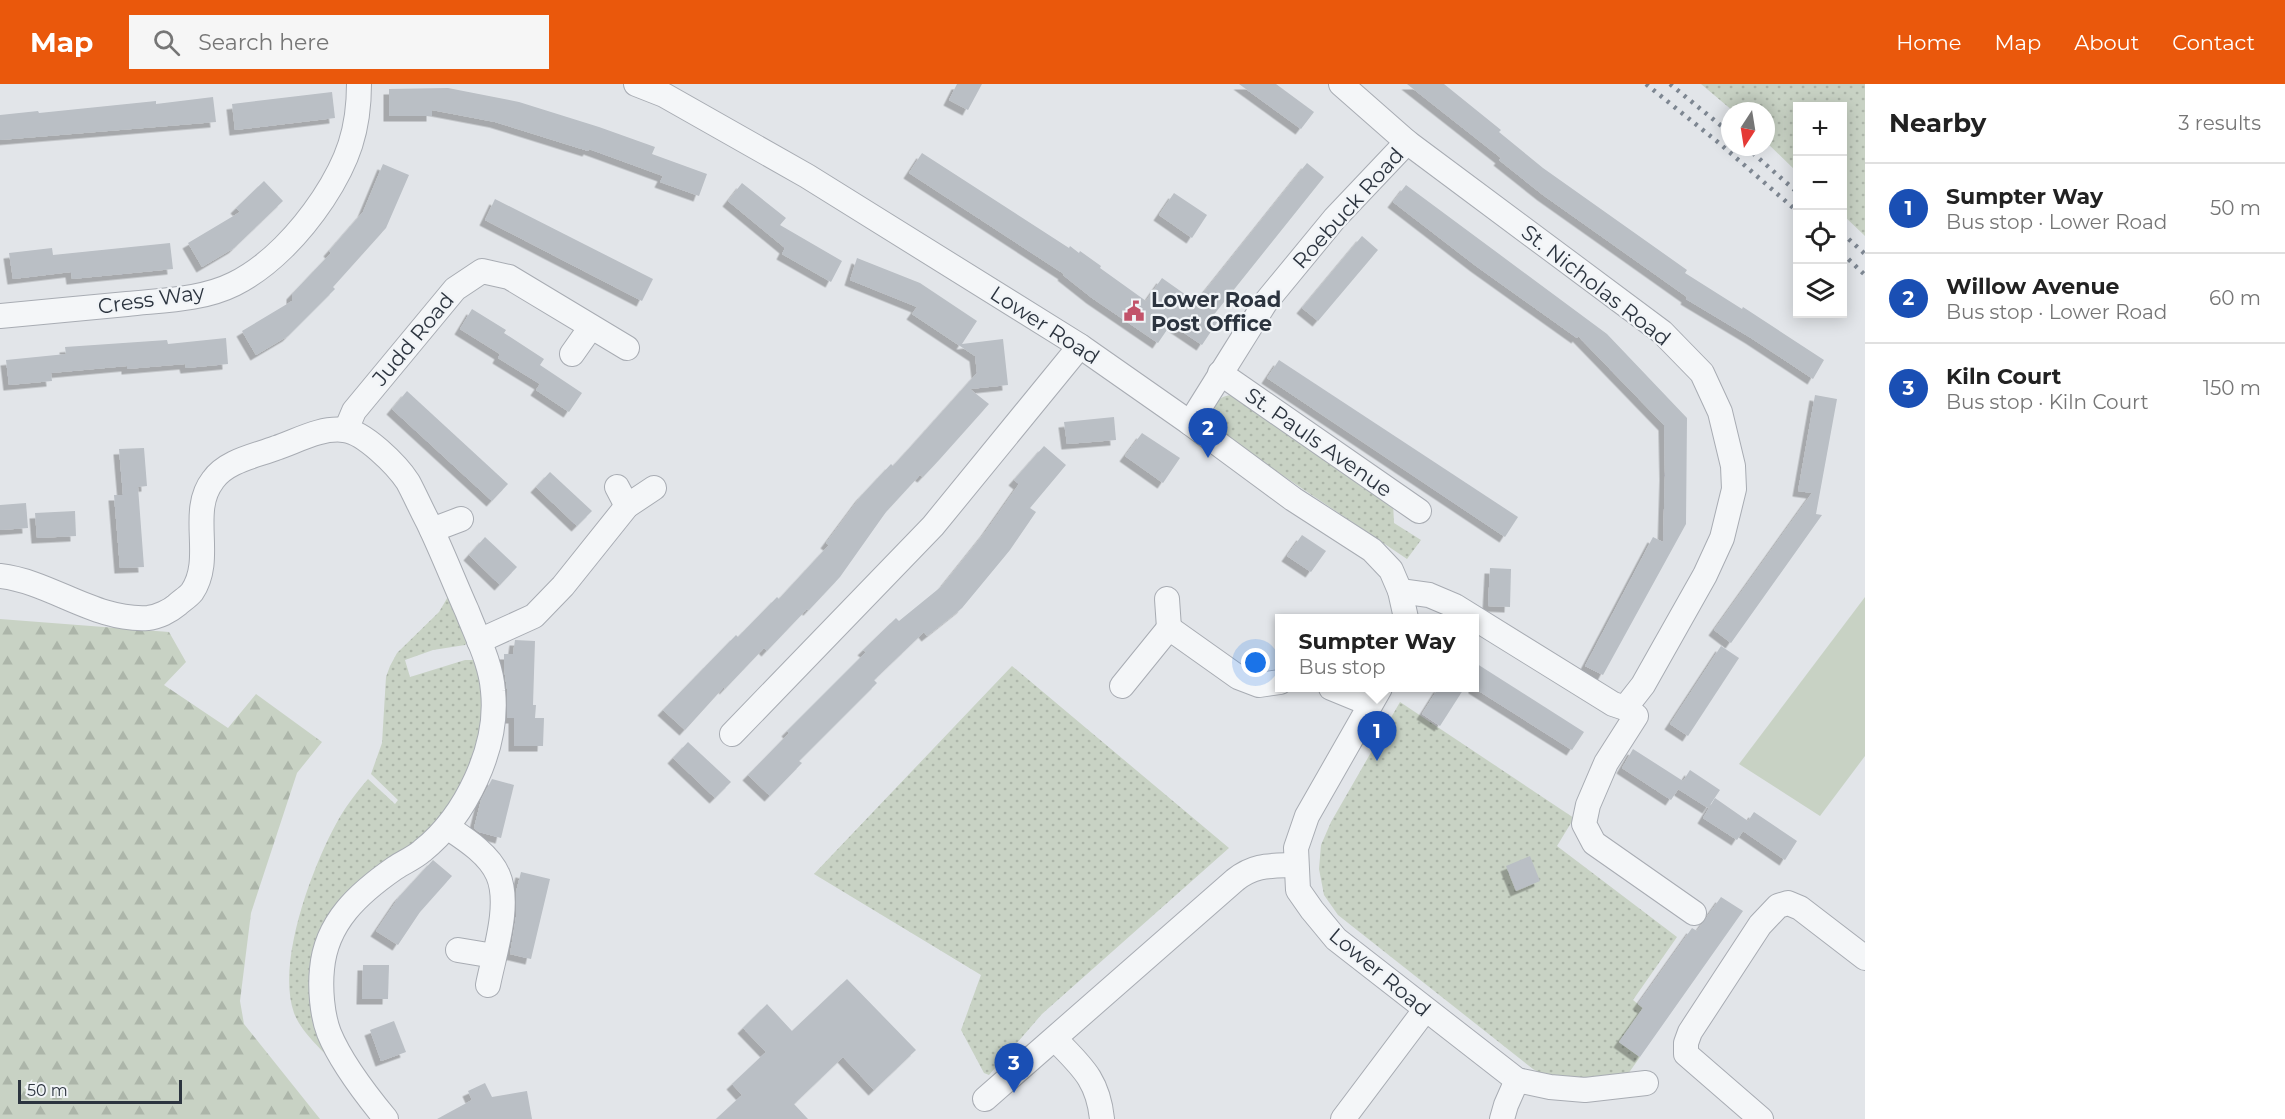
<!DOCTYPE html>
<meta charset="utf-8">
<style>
body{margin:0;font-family:Montserrat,sans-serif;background:#f6f6f6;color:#222}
.controls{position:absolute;right:18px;top:18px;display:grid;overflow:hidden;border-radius:0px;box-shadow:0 3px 15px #0003}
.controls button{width:54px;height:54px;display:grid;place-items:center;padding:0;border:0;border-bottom:2px solid #e0e0e0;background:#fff;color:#222;font:30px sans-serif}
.compass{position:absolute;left:1721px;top:18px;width:54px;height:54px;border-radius:50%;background:#fff;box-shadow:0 3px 15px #0003;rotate:192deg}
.scale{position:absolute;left:18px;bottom:15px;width:164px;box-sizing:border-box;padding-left:6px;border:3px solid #2c343f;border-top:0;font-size:16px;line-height:21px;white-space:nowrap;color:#2c343f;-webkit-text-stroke:4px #f1f4f7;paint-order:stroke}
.you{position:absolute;left:1256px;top:579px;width:21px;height:21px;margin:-15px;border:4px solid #fff;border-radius:50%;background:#1a73e8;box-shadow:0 0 0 9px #1a73e833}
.badge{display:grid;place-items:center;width:39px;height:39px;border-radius:50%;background:#ea580c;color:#fff;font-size:20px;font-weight:700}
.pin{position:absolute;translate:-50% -50px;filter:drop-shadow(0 2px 3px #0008)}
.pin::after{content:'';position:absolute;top:32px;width:21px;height:18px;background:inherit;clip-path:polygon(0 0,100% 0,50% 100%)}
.popup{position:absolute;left:1275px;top:530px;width:204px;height:78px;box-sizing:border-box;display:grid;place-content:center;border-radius:0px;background:#fff;filter:drop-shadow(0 2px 4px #0005);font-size:20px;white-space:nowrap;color:#767676}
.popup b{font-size:22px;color:#222}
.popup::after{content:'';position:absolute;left:50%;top:100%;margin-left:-12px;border:12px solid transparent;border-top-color:#fff}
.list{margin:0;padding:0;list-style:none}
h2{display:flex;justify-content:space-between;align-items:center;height:78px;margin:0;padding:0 24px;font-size:26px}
h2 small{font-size:20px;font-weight:400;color:#767676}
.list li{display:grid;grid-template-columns:39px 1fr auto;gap:18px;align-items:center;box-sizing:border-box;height:90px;padding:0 24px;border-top:2px solid #e0e0e0}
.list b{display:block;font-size:22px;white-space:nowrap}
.list p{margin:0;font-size:20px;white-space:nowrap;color:#767676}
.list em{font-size:20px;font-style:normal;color:#767676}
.icon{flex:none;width:33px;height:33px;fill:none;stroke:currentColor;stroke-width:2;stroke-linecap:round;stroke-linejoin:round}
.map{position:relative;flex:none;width:1865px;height:1035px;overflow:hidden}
header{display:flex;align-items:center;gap:36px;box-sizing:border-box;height:84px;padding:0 30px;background:#ea580c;color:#fff}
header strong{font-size:28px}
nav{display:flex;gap:33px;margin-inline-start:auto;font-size:21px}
.search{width:420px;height:54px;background:#f6f6f6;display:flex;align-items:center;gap:15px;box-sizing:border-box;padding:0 21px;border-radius:0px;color:#767676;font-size:22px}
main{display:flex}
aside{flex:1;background:#fff}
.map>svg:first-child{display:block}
.grass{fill:url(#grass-dots)}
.forest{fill:url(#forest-firs)}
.garden{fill:#c8d2c4}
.building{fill:#babfc5;filter:url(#shadow)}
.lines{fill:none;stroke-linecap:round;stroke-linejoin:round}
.minor-casing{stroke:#a8acb3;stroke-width:26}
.minor{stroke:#f4f6f8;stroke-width:24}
.rail{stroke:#7d8691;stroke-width:4.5;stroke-dasharray:3 6;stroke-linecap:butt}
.labels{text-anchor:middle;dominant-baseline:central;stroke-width:4.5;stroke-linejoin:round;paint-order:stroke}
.street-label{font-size:21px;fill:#2c343f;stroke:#f1f4f7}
.poi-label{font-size:21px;font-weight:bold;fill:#2c343f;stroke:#f1f4f7;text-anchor:start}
</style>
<header>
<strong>Map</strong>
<div class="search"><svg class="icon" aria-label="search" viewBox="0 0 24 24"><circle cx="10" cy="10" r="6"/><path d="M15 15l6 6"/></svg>Search here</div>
<nav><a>Home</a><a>Map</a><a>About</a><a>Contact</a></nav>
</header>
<main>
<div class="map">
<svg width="1865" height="1035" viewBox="0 0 1865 1035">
<defs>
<pattern id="grass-dots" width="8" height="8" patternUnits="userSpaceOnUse" patternTransform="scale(1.5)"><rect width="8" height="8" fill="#c8d2c4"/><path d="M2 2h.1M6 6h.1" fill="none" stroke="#acb5a9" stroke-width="1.8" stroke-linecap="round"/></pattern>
<pattern id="forest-firs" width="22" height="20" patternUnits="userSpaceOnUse" patternTransform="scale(1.5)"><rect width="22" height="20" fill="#c8d2c4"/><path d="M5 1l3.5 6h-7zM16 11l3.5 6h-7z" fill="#acb5a9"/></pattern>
<filter id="shadow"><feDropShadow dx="-5.5" dy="5.5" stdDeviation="0" flood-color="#0004"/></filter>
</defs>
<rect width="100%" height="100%" fill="#e2e5e9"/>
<g class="grass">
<polygon points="1701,0 1865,0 1865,152 1843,131 1842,22 1798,22 1797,88 1766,58 1766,27 1733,27"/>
<path d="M 1233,311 L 1393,419 L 1394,439 L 1421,456 L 1407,475 L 1218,348 C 1208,332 1210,312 1233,311 Z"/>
<path d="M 449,511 L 469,555 L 465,561 L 433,566 L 405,576 L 410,593 L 465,576 L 476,576 L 486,622 L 473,682 L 446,730 L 400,770 L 358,797 L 342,816 L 324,844 L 337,982 C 323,967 301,948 294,929 C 276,879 312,784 336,740 C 345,723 356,709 368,695 L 395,720 L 398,716 L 371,690 L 382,659 L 386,593 L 390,582 L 397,569 L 439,528 Z"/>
<polygon points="1012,582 1229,764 1042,930 989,991 984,989 961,946 981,891 814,790"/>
<path d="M 1400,618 L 1574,734 L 1557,762 L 1677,853 L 1633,916 L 1643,924 L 1619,958 L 1640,973 L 1628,990 C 1598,996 1561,1002 1533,985 L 1338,831 L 1324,811 L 1319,785 L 1321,761 L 1331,738 Z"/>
</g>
<polygon class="forest" points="0,535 169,548 186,578 164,601 228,644 256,610 322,658 297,689 251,829 240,917 244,940 320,1035 0,1035"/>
<polygon class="garden" points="1865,513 1865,672 1820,732 1739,680"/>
<g class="building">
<polygon points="957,0 982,0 968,26 949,16"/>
<polygon points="1239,0 1276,0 1314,28 1301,45"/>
<polygon points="1407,0 1444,0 1501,46 1499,48 1543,84 1687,186 1685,189 1742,225 1743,223 1824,276 1813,295 1751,254 1686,215 1687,213 1543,111 1499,76 1501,74"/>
<polygon points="448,4 519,18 599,43 655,63 652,70 707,90 699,112 660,98 663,92 589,65 588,67 495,38 432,26 432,32 389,32 389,5"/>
<polygon points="332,8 335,34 235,46 232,20"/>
<polygon points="213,13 216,38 0,56 0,31 38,27 39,29 156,17 156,20"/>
<polygon points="922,69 1069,164 1070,162 1079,169 1080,167 1101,182 1100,184 1146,217 1162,194 1196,218 1307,79 1324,93 1212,233 1218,237 1202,261 1171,240 1158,259 1092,214 1063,191 1064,190 909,89"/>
<polygon points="383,80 409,91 386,144 333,203 335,205 288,252 256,271 242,247 292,217 292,210 331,169 329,167 363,128"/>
<polygon points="264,97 283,117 234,164 202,183 188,159 240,128 236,124"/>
<polygon points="742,99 786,134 780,141 842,177 831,198 782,170 785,164 728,117"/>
<polygon points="1406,101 1607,250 1687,334 1686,440 1603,591 1585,582 1653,453 1663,458 1665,391 1664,341 1578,252 1577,254 1476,182 1393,118"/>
<polygon points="1174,109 1207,131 1192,154 1159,131"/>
<polygon points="495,115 653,195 642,217 485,136"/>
<polygon points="1362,152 1378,166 1318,237 1302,224"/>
<polygon points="170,159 173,185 72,195 71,188 13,195 9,169 52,164 53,171"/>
<polygon points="857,174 920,199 977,237 962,260 1003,255 1008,301 970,305 989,320 939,376 923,393 920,391 886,428 840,493 809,526 807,525 767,567 764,564 725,605 724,603 685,646 663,626 736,551 738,553 777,513 779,515 829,461 826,459 861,412 891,380 893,382 916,357 977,289 975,272 912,230 917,223 850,196"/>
<polygon points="472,225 506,246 504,249 544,275 540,281 582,309 569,328 536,306 540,300 498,274 500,270 460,245"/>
<polygon points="226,254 228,280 186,284 185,280 127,285 127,282 51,289 52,297 9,301 6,276 66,270 65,263 167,256 168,260"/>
<polygon points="1279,276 1518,433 1505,453 1267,294"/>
<polygon points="407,307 508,400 492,417 392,325"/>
<polygon points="1815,311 1837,315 1816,430 1822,431 1731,559 1714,546 1812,409 1798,407"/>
<polygon points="1114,333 1116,356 1067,360 1064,338"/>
<polygon points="1142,349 1180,374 1163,399 1125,372"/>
<polygon points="1044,362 1066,381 1030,424 1036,428 1010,466 962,524 927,552 924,548 874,596 877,599 799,677 802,679 770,712 748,691 789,649 787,647 866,568 863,566 896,534 899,537 942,502 986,447 1019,400 1014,396"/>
<polygon points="144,364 147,402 138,403 144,483 120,484 114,411 123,411 119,365"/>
<polygon points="550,388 592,427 577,442 536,403"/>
<polygon points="26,419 28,444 0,446 0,421"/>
<polygon points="75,427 76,452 37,454 35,429"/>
<polygon points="1302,451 1326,467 1311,488 1287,472"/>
<polygon points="485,453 517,483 500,501 469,471"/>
<polygon points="1490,484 1511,485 1510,523 1488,522"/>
<polygon points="515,556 535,557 533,621 536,621 535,634 544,634 543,662 514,662 514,634 507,634 507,605 504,584 504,570 513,570"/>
<polygon points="1721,562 1739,574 1688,652 1670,640"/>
<polygon points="1474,578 1584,648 1572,666 1474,604"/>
<polygon points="1439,603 1465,603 1440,642 1422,630"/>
<polygon points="688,658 731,698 715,714 673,674"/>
<polygon points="1633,665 1683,697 1690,686 1720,706 1708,724 1678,705 1679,704 1671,716 1622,684"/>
<polygon points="492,695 514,701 501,754 479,748 474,744 481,716"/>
<polygon points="1715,714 1748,737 1754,728 1797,757 1785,776 1743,747 1737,756 1703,734"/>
<polygon points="1530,772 1540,797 1516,807 1506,782"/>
<polygon points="433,776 452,792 420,828 398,861 376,847 399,813"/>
<polygon points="521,788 550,795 531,875 510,870 516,833 516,808"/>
<polygon points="1721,813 1743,827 1640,973 1619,958 1643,924 1638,920 1692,844 1697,847"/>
<polygon points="363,881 389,881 388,915 362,915"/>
<polygon points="847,895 916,966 874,1006 843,973 794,1020 808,1035 716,1035 742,1011 732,1000 766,968 743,944 767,920 792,947"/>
<polygon points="394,937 406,968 381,977 370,946"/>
<polygon points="485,999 492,1013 527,1007 532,1035 437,1035 472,1016 468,1007"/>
</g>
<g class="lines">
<g class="minor-casing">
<g id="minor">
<polyline points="636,0 664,11 807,92 1080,262 1190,339 1293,415 1372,466 1391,486 1400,507 1406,534"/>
<polyline points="1341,0 1407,58 1662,248 1702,289 1720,328 1733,382 1734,405 1722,454 1705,491 1643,601 1625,624"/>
<path d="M 0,232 C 42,228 85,224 127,220 C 163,216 202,216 234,200 C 270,182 301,148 323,115 C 348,77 359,46 359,0"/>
<polyline points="572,270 591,243"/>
<polyline points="1220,289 1419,427"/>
<polyline points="1190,339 1265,219 1335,134 1407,58"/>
<polyline points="346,346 354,327 455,205 482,187 509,193 627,264"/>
<polyline points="617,403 627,422"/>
<polyline points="432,446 461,435"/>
<path d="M 0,492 C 52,498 94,537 148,534 C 158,533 170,527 177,521 C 181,517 188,513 192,508 C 215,474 188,428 213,396 C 226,377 255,372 276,364 C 297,357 321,343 344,346 C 364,348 397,381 408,398 C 415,411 421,425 428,438 C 442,467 454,498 467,527 C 477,553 491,579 493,607 C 499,663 466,732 422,767 C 414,774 404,778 395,784 C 359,809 326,838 322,885 C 320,904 322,931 329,949 C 340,976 367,1012 386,1035"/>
<polyline points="1400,507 1429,511 1455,522 1613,620 1625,624 1636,632 1606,679 1588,721 1584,740 1594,759 1694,829"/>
<polyline points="1167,515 1169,544"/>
<polyline points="479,557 534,532 563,502 627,422 654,404"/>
<polyline points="1122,602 1169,544 1238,593 1259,601 1280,598"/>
<polyline points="1331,604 1370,620"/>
<polyline points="1380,604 1307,732 1296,764 1298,806 1312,826 1336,855 1517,996 1550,1003 1585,1006 1646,999"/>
<polyline points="732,650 933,442 1080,262"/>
<path d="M 447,743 C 465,755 489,770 498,791 C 511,821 494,870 488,901"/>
<polyline points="458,866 494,872"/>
<path d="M 1055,955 C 1081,982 1098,995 1102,1035"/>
<path d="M 985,1015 L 1235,796 C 1255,780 1271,782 1295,781"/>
<polyline points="1343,1035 1425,926"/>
<polyline points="1502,1035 1506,1021 1517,996"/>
<polyline points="1761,1035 1686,970 1686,959 1690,948 1760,841 1778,822 1788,819 1800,824 1865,874"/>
</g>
</g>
<use href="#minor" class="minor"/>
<g class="rail">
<polyline points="1646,0 1719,59 1798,128"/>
<polyline points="1670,0 1730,49"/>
<polyline points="1746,63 1798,109"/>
<polyline points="1842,149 1865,170"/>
<polyline points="1842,169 1865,191"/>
</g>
</g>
<defs>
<g id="civic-bare" transform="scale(1.62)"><path d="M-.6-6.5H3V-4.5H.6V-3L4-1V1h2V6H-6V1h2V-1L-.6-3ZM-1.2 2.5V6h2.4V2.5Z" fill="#c2536a" stroke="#f1f4f7" stroke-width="2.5" paint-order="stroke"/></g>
</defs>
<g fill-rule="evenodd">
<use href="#civic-bare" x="1134" y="227"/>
</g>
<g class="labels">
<g class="street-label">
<text transform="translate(1348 124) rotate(-48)">Roebuck Road</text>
<text transform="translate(1596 201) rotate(38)">St. Nicholas Road</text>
<text transform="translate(151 215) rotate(-8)">Cress Way</text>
<text transform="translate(1045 241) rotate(33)">Lower Road</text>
<text transform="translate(413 255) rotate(-50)">Judd Road</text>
<text transform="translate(1319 358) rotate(35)">St. Pauls Avenue</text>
<text transform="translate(1380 888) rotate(40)">Lower Road</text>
</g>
<g class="poi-label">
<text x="1151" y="215">Lower Road<tspan x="1151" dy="24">Post Office</tspan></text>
</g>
</g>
</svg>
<div class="controls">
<button>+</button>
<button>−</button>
<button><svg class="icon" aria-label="locate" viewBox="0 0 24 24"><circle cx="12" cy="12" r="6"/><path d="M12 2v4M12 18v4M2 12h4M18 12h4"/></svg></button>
<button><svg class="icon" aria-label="layers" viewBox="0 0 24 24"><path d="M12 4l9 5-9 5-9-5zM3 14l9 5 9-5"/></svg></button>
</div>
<svg class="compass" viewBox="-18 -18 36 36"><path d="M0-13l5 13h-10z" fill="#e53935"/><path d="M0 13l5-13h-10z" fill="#767676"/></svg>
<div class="scale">50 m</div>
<div class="you"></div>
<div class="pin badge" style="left:1377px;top:677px;background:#1a4fb4">1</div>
<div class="popup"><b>Sumpter Way</b>Bus stop</div>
<div class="pin badge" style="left:1208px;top:374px;background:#1a4fb4">2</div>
<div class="pin badge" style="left:1014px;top:1009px;background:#1a4fb4">3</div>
</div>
<aside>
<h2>Nearby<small>3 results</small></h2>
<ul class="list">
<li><span class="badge" style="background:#1a4fb4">1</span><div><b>Sumpter Way</b><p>Bus stop · Lower Road</p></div><em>50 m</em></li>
<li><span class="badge" style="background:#1a4fb4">2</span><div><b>Willow Avenue</b><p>Bus stop · Lower Road</p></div><em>60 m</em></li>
<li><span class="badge" style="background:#1a4fb4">3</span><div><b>Kiln Court</b><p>Bus stop · Kiln Court</p></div><em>150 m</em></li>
</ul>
</aside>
</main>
